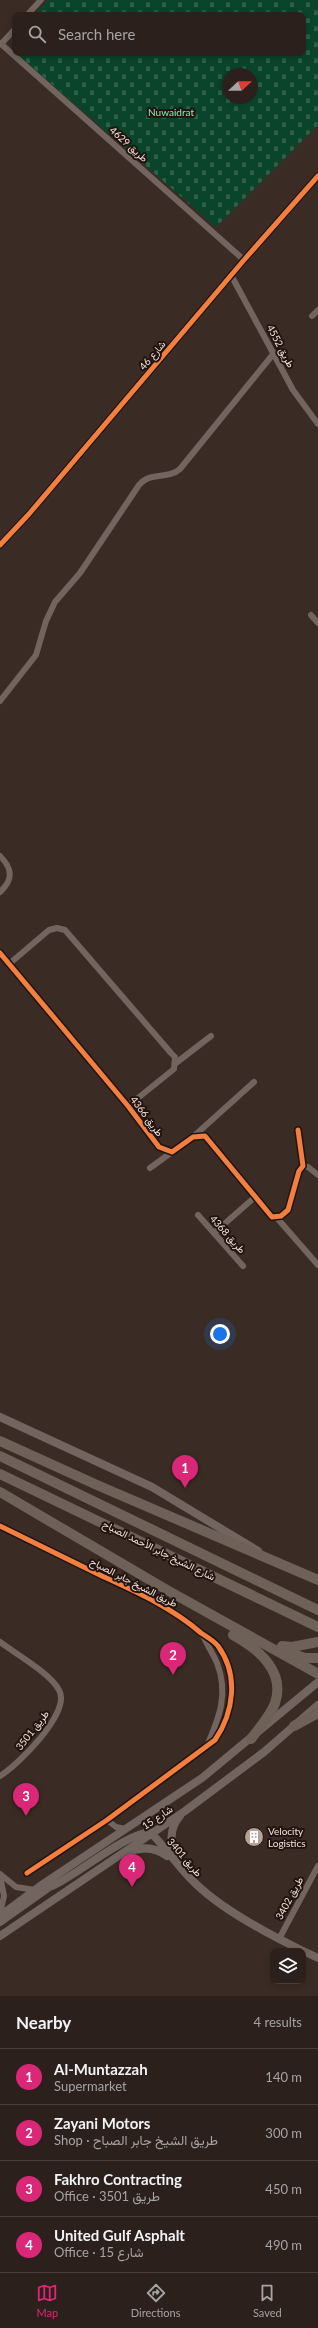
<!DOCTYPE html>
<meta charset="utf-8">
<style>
body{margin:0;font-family:Lato,Vazirmatn,sans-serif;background:#382d29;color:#f1f3f6}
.controls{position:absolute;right:12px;bottom:12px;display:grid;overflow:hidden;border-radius:8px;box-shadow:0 2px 6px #0003}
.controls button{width:36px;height:36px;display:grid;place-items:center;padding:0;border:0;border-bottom:1px solid #483e3b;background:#2c201c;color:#f1f3f6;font:20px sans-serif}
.compass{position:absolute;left:222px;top:68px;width:36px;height:36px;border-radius:50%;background:#2c201c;box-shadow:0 2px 6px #0003;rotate:68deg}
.you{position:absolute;left:220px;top:1334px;width:14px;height:14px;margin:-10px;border:3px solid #fff;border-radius:50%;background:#1a73e8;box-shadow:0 0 0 6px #1a73e833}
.badge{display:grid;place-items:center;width:26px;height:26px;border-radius:50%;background:#db2777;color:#fff;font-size:13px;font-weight:700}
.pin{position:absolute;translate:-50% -33px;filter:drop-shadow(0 1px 2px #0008)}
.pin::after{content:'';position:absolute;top:21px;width:14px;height:12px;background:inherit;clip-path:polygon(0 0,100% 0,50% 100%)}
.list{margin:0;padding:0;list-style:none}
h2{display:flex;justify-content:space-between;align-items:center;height:52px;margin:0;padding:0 16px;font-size:17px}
h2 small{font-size:13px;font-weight:400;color:#a6a3a3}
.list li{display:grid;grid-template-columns:26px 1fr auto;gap:12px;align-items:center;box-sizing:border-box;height:56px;padding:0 16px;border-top:1px solid #483e3b}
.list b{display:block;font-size:15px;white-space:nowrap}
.list p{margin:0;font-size:13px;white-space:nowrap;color:#a6a3a3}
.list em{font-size:13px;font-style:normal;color:#a6a3a3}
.icon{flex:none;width:22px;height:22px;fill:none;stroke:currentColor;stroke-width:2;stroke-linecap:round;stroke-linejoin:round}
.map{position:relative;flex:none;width:318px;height:1996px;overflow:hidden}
.search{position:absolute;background:#2c201c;box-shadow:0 2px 6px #0003;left:12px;right:12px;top:12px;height:44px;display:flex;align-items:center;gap:10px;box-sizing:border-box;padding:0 14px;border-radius:8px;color:#a6a3a3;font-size:15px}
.sheet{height:276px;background:#2c201c}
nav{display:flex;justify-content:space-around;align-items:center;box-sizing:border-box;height:56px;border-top:1px solid #483e3b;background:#2c201c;font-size:11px;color:#a6a3a3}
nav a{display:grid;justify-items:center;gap:2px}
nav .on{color:#db2777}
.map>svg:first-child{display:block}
.cemetery{fill:url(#cemetery-stones);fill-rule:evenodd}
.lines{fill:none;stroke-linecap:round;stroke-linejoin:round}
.minor{stroke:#726560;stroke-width:6}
.tertiary{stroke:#726560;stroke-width:8}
.primary{stroke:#6e6157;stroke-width:10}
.cycleway-casing{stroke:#21140f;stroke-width:8}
.cycleway{stroke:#f27e40;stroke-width:5}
.labels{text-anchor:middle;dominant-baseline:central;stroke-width:4;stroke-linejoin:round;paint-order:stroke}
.park-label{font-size:10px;fill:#88eab4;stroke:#21140f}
.street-label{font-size:10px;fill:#f5e2db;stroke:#21140f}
.poi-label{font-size:10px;fill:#f5e2db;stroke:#21140f;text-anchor:start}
</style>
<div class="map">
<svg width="318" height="1996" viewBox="0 0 318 1996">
<defs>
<pattern id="cemetery-stones" width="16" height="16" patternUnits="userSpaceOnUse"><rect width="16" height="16" fill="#0a452b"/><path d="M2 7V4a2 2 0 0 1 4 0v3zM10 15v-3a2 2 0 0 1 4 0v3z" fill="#2e6049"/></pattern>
</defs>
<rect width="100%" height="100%" fill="#3b2b25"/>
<path class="cemetery" d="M 48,0 L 318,0 L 318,125 L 216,227 L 16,53 L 303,53 L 303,15 L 34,15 ZM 228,74 L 252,74 L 252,98 L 228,98 Z"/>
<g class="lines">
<g class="minor">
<polyline points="27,15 41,0"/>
<polyline points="0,43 244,260"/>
<polyline points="1,44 15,29"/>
<polyline points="231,275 293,390 318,424"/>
<polyline points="312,316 318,310"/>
<polyline points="311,615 318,623"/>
<path d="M 0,701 L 36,655 L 46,621 L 55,602 L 80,573 L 139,485 C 150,471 168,480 180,469 L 274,353"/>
<path d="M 0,856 C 13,869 13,880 0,892"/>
<polyline points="0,953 128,1106 159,1147 172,1152 193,1137 205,1136 272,1217 281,1216 288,1210 299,1171 303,1166 298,1130"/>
<polyline points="9,964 49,930 57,928 65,930 171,1053 175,1057 174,1069 128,1106"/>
<polyline points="176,1063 211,1036"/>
<polyline points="194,1136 254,1082"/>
<polyline points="303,1166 308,1167 318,1175"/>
<polyline points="150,1168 172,1152"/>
<polyline points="198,1215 243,1266"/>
<polyline points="277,1218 318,1265"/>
<polyline points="214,1233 255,1197"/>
<path d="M 0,1526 C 35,1543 69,1560 104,1577 C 139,1593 172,1608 201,1633 C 207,1637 213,1640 218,1646 C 239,1675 234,1712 215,1740 L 107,1820 L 27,1873"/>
<path d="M 202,1633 C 206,1644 213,1653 217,1663 C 229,1694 219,1718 207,1746"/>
<path d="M 0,1642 C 16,1654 50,1673 59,1690 C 72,1712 18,1765 0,1776"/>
<polyline points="107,1820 116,1827 125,1829"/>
<polyline points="0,1874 16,1887 35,1890"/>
<polyline points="0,1876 4,1896 0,1913"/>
<polyline points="279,1939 318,1866"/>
</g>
<g class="tertiary">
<polyline points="0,545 29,514 244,260 318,176"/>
<polyline points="0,1417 152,1487 258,1551"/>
<path d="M 129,1852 C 143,1846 155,1847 167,1856"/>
<path d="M 175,1860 C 171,1845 168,1829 180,1816"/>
<path d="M 52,1886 C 76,1876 130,1830 151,1833 C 167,1849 179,1868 196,1884 C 224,1911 268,1934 303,1951"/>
<polyline points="0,1916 43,1884 202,1778 318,1682"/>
<polyline points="0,1922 55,1883"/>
<polyline points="0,1936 185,1811 264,1752 318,1705"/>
<polyline points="303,1951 318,1958"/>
</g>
<g class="primary">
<polyline points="0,1441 97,1485 318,1580"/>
<polyline points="0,1456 318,1610"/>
<polyline points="0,1474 318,1627"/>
<polyline points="0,1492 167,1590 318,1674"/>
<path d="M 233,1635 C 257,1648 286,1671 275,1703 C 271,1715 259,1728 251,1739"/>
<polyline points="282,1646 292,1647 318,1642"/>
<polyline points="287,1652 305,1658 318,1658"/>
<polyline points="294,1726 318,1713"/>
</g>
<g class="cycleway-casing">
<g id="cycleway">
<polyline points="0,545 29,514 244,260 318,176"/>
<polyline points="0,953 128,1106 159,1147 172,1152 193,1137 205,1136 272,1217 281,1216 288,1210 299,1171 303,1166 298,1130"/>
<path d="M 0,1526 C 35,1543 69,1560 104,1577 C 139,1593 172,1608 201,1633 C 207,1637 213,1640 218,1646 C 239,1675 234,1712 215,1740 L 107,1820 L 27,1873"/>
</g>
</g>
<use href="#cycleway" class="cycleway"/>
</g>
<defs>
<g id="building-disc" transform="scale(1)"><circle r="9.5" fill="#b4a29b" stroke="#21140f"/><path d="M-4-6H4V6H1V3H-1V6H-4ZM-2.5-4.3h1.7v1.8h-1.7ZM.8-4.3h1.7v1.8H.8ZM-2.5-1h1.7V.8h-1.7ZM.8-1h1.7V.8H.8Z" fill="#fff"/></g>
</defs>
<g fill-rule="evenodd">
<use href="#building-disc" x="254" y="1837"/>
</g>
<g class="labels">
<g class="park-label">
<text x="171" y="112">Nuwaidrat</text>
</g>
<g class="street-label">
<text transform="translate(129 144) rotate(42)">طريق 4629</text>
<text transform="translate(281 346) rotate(62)">طريق 4552</text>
<text transform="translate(152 355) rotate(-50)">شارع 46</text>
<text transform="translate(147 1116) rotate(53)">طريق 4366</text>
<text transform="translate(228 1234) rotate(48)">طريق 4368</text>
<text transform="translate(159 1550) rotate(26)">شارع الشيخ جابر الأحمد الصباح</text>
<text transform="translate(134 1582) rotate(27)">طريق الشيخ جابر الصباح</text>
<text transform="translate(32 1730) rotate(-52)">طريق 3501</text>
<text transform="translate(157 1817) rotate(-34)">شارع 15</text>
<text transform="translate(185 1857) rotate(49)">طريق 3401</text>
<text transform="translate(289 1898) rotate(-62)">طريق 3402</text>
</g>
<g class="poi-label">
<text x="268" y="1831">Velocity<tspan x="268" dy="12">Logistics</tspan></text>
</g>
</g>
</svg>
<div class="controls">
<button><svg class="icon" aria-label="layers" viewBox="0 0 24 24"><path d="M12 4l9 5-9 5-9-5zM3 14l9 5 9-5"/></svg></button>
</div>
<svg class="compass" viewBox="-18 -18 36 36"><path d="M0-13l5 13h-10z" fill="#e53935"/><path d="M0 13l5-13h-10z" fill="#a6a3a3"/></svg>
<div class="you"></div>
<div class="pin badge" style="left:185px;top:1488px">1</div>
<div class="pin badge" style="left:173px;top:1675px">2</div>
<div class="pin badge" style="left:26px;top:1816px">3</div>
<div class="pin badge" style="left:132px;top:1887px">4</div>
<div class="search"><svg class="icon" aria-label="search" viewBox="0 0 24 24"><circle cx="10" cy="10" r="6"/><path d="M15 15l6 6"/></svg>Search here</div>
</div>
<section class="sheet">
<h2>Nearby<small>4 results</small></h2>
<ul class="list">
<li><span class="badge">1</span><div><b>Al-Muntazzah</b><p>Supermarket</p></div><em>140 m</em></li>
<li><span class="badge">2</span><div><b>Zayani Motors</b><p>Shop · طريق الشيخ جابر الصباح</p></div><em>300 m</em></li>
<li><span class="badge">3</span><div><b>Fakhro Contracting</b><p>Office · طريق 3501</p></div><em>450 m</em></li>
<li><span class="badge">4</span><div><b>United Gulf Asphalt</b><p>Office · شارع 15</p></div><em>490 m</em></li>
</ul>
</section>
<nav>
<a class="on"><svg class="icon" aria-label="map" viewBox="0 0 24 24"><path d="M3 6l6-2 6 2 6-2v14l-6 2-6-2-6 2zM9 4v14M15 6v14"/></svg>Map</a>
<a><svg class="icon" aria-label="directions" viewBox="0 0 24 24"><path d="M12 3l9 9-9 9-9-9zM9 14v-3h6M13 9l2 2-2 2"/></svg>Directions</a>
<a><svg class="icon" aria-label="saved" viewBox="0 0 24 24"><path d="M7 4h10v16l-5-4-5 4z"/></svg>Saved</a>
</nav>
